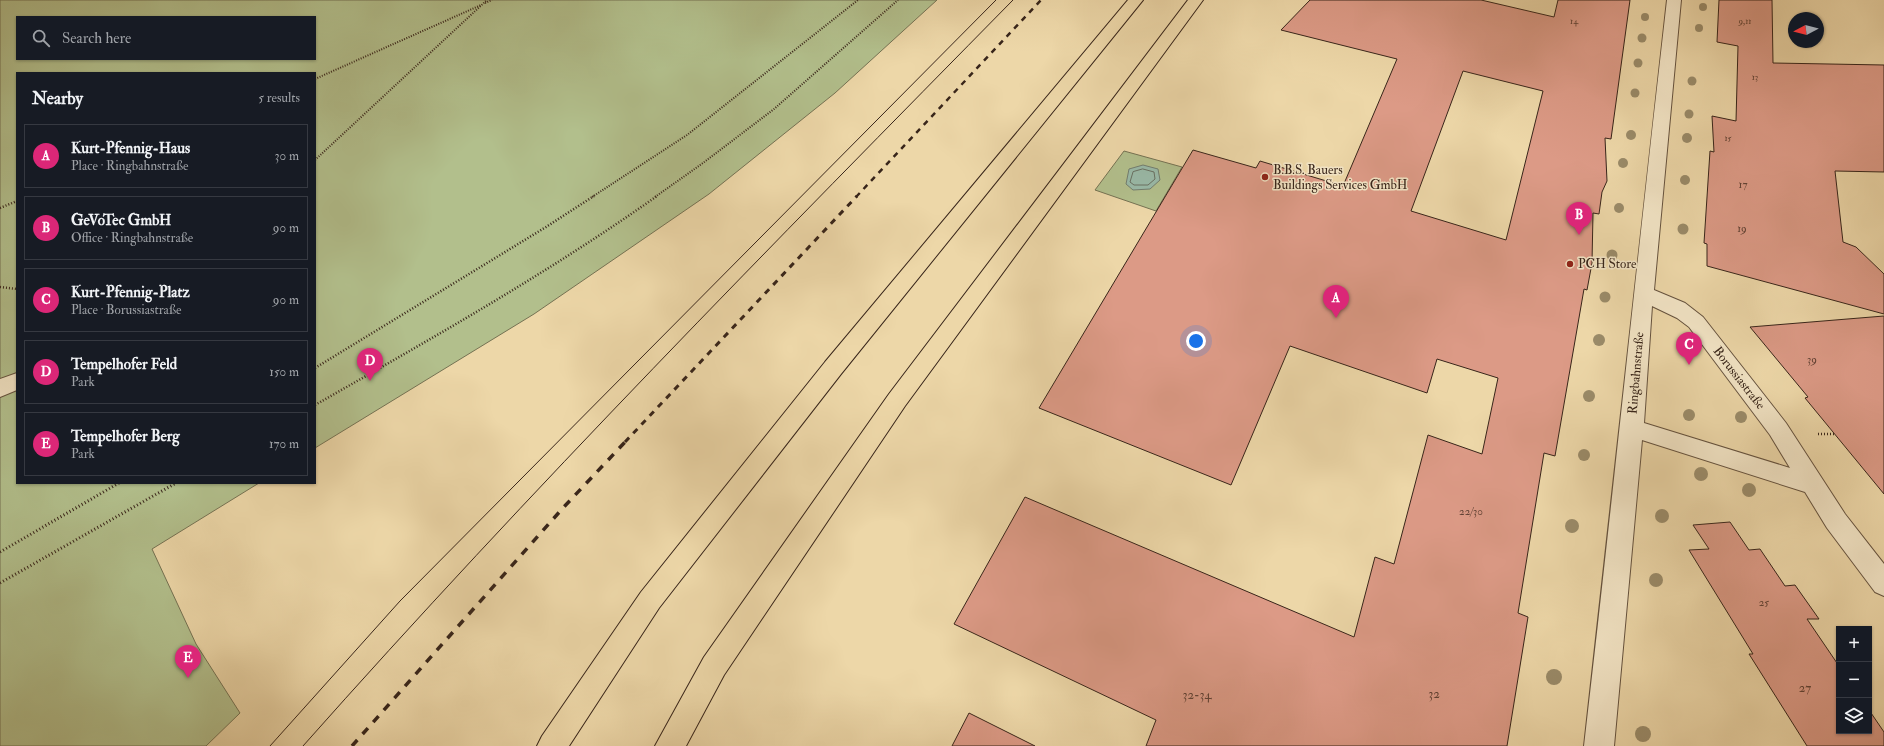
<!DOCTYPE html>
<meta charset="utf-8">
<style>
body{margin:0;font-family:"IM FELL Double Pica",serif;background:#20242c;color:#f1f3f6}
.controls{position:absolute;right:12px;bottom:12px;display:grid;overflow:hidden;border-radius:0px;box-shadow:0 1px 3px #0004}
.controls button{width:36px;height:36px;display:grid;place-items:center;padding:0;border:0;border-bottom:1px solid #363941;background:#171b24;color:#f1f3f6;font:20px sans-serif}
.compass{position:absolute;left:1788px;top:12px;width:36px;height:36px;border-radius:50%;background:#171b24;box-shadow:0 1px 3px #0004;rotate:263deg}
.you{position:absolute;left:1196px;top:341px;width:14px;height:14px;margin:-10px;border:3px solid #fff;border-radius:50%;background:#1a73e8;box-shadow:0 0 0 6px #1a73e833}
.badge{display:grid;place-items:center;width:26px;height:26px;border-radius:50%;background:#db2777;color:#fff;font-size:13px;font-weight:700}
.pin{position:absolute;translate:-50% -33px;filter:drop-shadow(0 1px 2px #0008)}
.pin::after{content:'';position:absolute;top:21px;width:14px;height:12px;background:inherit;clip-path:polygon(0 0,100% 0,50% 100%)}
.list{margin:0;padding:0;list-style:none}
h2{display:flex;justify-content:space-between;align-items:center;height:52px;margin:0;padding:0 16px;font-size:17px}
h2 small{font-size:13px;font-weight:400;color:#9ea1a6}
.list li{display:grid;grid-template-columns:26px 1fr auto;gap:12px;align-items:center;box-sizing:border-box;height:64px;margin:0 8px 8px;padding:0 8px;border:1px solid #363941;border-radius:0px}
.list b{display:block;font-size:15px;white-space:nowrap}
.list p{margin:0;font-size:13px;white-space:nowrap;color:#9ea1a6}
.list em{font-size:13px;font-style:normal;color:#9ea1a6}
.icon{flex:none;width:22px;height:22px;fill:none;stroke:currentColor;stroke-width:2;stroke-linecap:round;stroke-linejoin:round}
.map{position:relative;flex:none;width:1884px;height:746px;overflow:hidden}
.search{position:absolute;background:#171b24;box-shadow:0 1px 3px #0004;left:16px;top:16px;width:300px;height:44px;display:flex;align-items:center;gap:10px;box-sizing:border-box;padding:0 14px;border-radius:0px;color:#9ea1a6;font-size:15px}
.panel{position:absolute;background:#171b24;box-shadow:0 1px 3px #0004;left:16px;top:72px;width:300px;height:412px;border-radius:0px}
.map>svg:first-child{display:block}
.green{fill:#b2bf8c;stroke:#757253;fill-rule:evenodd}
.water{fill:#99baa9;stroke:#727e70}
.lines{fill:none;stroke-linecap:round;stroke-linejoin:round}
.shore{stroke:#687062;stroke-width:1}
.building{fill:#dc9a86;stroke:#38251a;fill-rule:evenodd}
.minor-casing{stroke:#65523e;stroke-width:2}
.highway-casing{stroke:#38251a;stroke-width:2}
.path-far2{stroke:#38251a;stroke-width:2;stroke-dasharray:1 1.5;stroke-linecap:butt}
.path-far1{stroke:#38251a;stroke-width:2.5;stroke-dasharray:1 2;stroke-linecap:butt}
.path{stroke:#38251a;stroke-width:3;stroke-dasharray:1 2.5;stroke-linecap:butt}
.minor{fill:#f3e5c6;fill-rule:evenodd}
.highway{fill:#edd7a8;fill-rule:evenodd}
.tram{stroke:#38251a;stroke-width:1}
.rail-far2{stroke:#38251a;stroke-width:2.5;stroke-dasharray:5.5 5.5;stroke-linecap:butt}
.rail-far1{stroke:#38251a;stroke-width:3;stroke-dasharray:6 6;stroke-linecap:butt}
.rail{stroke:#38251a;stroke-width:3.5;stroke-dasharray:8 8;stroke-linecap:butt}
.tree{fill:#9a8b69}
.poi-dot{fill:#8f2418;stroke:#f3e5c6;stroke-width:1.5}
.labels{text-anchor:middle;dominant-baseline:central;stroke-width:3;stroke-linejoin:round;paint-order:stroke}
.far-number-label{font-size:9px;fill:#614235}
.number-label{font-size:11px;fill:#614235}
.poi-label{font-size:13px;fill:#38251a;stroke:#f3e5c6;text-anchor:start}
.street-label{font-size:13px;fill:#38251a;stroke:#f3e5c6}
.near-number-label{font-size:13px;fill:#614235}
</style>
<div class="map">
<svg width="1884" height="746" viewBox="0 0 1884 746">
<rect width="100%" height="100%" fill="#edd7a8"/>
<filter id="stains"><feTurbulence type="fractalNoise" baseFrequency=".005" numOctaves="4"/><feColorMatrix values="0 0 0 0 .2 0 0 0 0 .09 0 0 0 0 .02 0 0 0 .5 -.17"/></filter>
<radialGradient id="worn" r=".72"><stop offset=".6" stop-color="#630" stop-opacity="0"/><stop offset="1" stop-color="#630" stop-opacity=".3"/></radialGradient>
<g class="green">
<path d="M 0,0 L 937,0 L 835,93 L 709,194 L 534,314 L 315,448 L 315,73 L 17,73 L 17,483 L 259,483 L 152,549 L 196,644 L 240,713 L 206,746 L 0,746 ZM 17,17 L 315,17 L 315,59 L 17,59 Z"/>
<polygon points="1124,151 1182,167 1156,211 1095,190"/>
</g>
<polygon class="water" points="1143,165 1158,169 1160,180 1150,189 1133,190 1126,184 1129,169"/>
<g class="lines">
<polygon class="shore" points="1143,169 1154,172 1155,179 1148,185 1134,185 1130,182 1133,172"/>
</g>
<g class="building">
<path d="M 1310,0 L 1481,0 L 1554,17 L 1558,0 L 1630,0 L 1611,139 L 1605,138 L 1607,181 L 1602,192 L 1599,214 L 1593,213 L 1592,263 L 1587,290 L 1584,289 L 1555,456 L 1544,453 L 1518,613 L 1528,617 L 1507,746 L 1146,746 L 1156,720 L 954,624 L 1025,497 L 1354,637 L 1375,557 L 1394,564 L 1428,435 L 1482,454 L 1498,378 L 1437,359 L 1427,393 L 1290,346 L 1231,485 L 1039,408 L 1193,150 L 1256,168 L 1260,161 L 1343,186 L 1397,59 L 1281,30 ZM 1463,71 L 1543,91 L 1506,240 L 1411,211 Z"/>
<polygon points="1719,0 1772,0 1773,63 1884,65 1884,172 1835,171 1843,242 1856,247 1884,274 1884,314 1707,266 1707,244 1704,243 1710,151 1714,152 1712,116 1736,121 1738,46 1717,42"/>
<polygon points="1884,316 1884,494 1805,398 1808,397 1750,327"/>
<polygon points="1730,522 1749,550 1760,549 1785,586 1795,585 1819,619 1807,619 1839,666 1839,731 1869,731 1869,710 1884,732 1884,746 1807,746 1749,654 1753,654 1689,550 1709,549 1693,525"/>
<polygon points="969,713 1035,746 952,746"/>
</g>
<g class="lines">
<g class="minor-casing">
<g id="minor">
<path d="M 1667,0 L 1681,0 L 1654,290 L 1685,303 L 1703,317 L 1786,423 L 1845,514 L 1884,564 L 1884,596 L 1875,592 L 1827,528 L 1805,492 L 1642,440 L 1614,746 L 1584,746 C 1613,497 1638,249 1667,0 ZM 1652,306 L 1677,318 L 1689,327 L 1770,435 L 1790,468 L 1644,423 Z"/>
<polygon points="17,373 17,390 0,397 0,379"/>
</g>
</g>
<g class="highway-casing">
<g id="highway">
<polygon points="1128,0 1143,0 841,374 659,608 569,746 537,746 542,736 641,592 825,362"/>
<polygon points="1188,0 1203,0 905,406 724,675 686,746 655,746 704,657 889,394"/>
</g>
</g>
<g class="path-far2">
<polyline points="485,3 492,0"/>
<polyline points="315,79 481,5"/>
<polyline points="315,160 487,0"/>
<polyline points="592,197 687,135 858,0"/>
<polyline points="655,197 703,163 774,109 898,0"/>
</g>
<g class="path-far1">
<polyline points="0,208 17,201"/>
<polyline points="0,287 17,289"/>
<polyline points="315,368 546,227 594,196"/>
<path d="M 315,405 C 431,339 548,273 657,196"/>
<polyline points="1818,434 1835,434"/>
</g>
<g class="path">
<polyline points="0,552 119,483"/>
<polyline points="0,583 176,483"/>
</g>
<use href="#minor" class="minor"/>
<use href="#highway" class="highway"/>
<g class="tram">
<polyline points="270,746 400,601 996,0"/>
<path d="M 303,746 C 531,489 772,245 1013,0"/>
</g>
<polyline class="rail-far2" points="856,197 1041,0"/>
<polyline class="rail-far1" points="625,442 857,196"/>
<polyline class="rail" points="352,746 562,509 626,441"/>
</g>
<g class="tree">
<circle cx="1703" cy="7" r="4"/>
<circle cx="1645" cy="17" r="4"/>
<circle cx="1699" cy="28" r="4"/>
<circle cx="1642" cy="38" r="4.5"/>
<circle cx="1638" cy="63" r="4.5"/>
<circle cx="1692" cy="81" r="4.5"/>
<circle cx="1635" cy="93" r="4.5"/>
<circle cx="1689" cy="114" r="4.5"/>
<circle cx="1631" cy="135" r="5"/>
<circle cx="1687" cy="138" r="5"/>
<circle cx="1623" cy="163" r="5"/>
<circle cx="1685" cy="180" r="5"/>
<circle cx="1619" cy="208" r="5"/>
<circle cx="1683" cy="229" r="5.5"/>
<circle cx="1612" cy="255" r="5.5"/>
<circle cx="1605" cy="297" r="5.5"/>
<circle cx="1599" cy="340" r="6"/>
<circle cx="1589" cy="396" r="6"/>
<circle cx="1689" cy="415" r="6"/>
<circle cx="1741" cy="417" r="6"/>
<circle cx="1584" cy="455" r="6"/>
<circle cx="1701" cy="474" r="7"/>
<circle cx="1749" cy="490" r="7"/>
<circle cx="1662" cy="516" r="7"/>
<circle cx="1572" cy="526" r="7"/>
<circle cx="1656" cy="580" r="7"/>
<circle cx="1554" cy="677" r="8"/>
<circle cx="1643" cy="734" r="8"/>
</g>
<g class="poi-dot">
<circle cx="1265" cy="177" r="4"/>
<circle cx="1570" cy="264" r="4"/>
</g>
<g class="labels">
<g class="far-number-label">
<text x="1574" y="21">14</text>
<text x="1745" y="21">9,11</text>
<text x="1755" y="77">13</text>
<text x="1728" y="138">15</text>
</g>
<g class="number-label">
<text x="1743" y="184">17</text>
<text x="1742" y="228">19</text>
<text x="1812" y="359">39</text>
<text x="1471" y="511">22/30</text>
<text x="1764" y="602">25</text>
</g>
<g class="poi-label">
<text x="1273" y="170">B.B.S. Bauers<tspan x="1273" dy="15">Buildings Services GmbH</tspan></text>
<text x="1578" y="264">PCH Store</text>
</g>
<g class="street-label">
<text transform="translate(1636 373) rotate(-85)">Ringbahnstraße</text>
<text transform="translate(1739 378) rotate(52)">Borussiastraße</text>
</g>
<g class="near-number-label">
<text x="1805" y="688">27</text>
<text x="1434" y="694">32</text>
<text x="1197" y="695">32-34</text>
</g>
</g>
<rect width="100%" height="100%" filter="url(#stains)"/>
<rect width="100%" height="100%" fill="url(#worn)"/>
</svg>
<div class="controls">
<button>+</button>
<button>−</button>
<button><svg class="icon" aria-label="layers" viewBox="0 0 24 24"><path d="M12 4l9 5-9 5-9-5zM3 14l9 5 9-5"/></svg></button>
</div>
<svg class="compass" viewBox="-18 -18 36 36"><path d="M0-13l5 13h-10z" fill="#e53935"/><path d="M0 13l5-13h-10z" fill="#9ea1a6"/></svg>
<div class="you"></div>
<div class="pin badge" style="left:1336px;top:318px">A</div>
<div class="pin badge" style="left:1579px;top:235px">B</div>
<div class="pin badge" style="left:1689px;top:365px">C</div>
<div class="pin badge" style="left:370px;top:381px">D</div>
<div class="pin badge" style="left:188px;top:678px">E</div>
<div class="search"><svg class="icon" aria-label="search" viewBox="0 0 24 24"><circle cx="10" cy="10" r="6"/><path d="M15 15l6 6"/></svg>Search here</div>
<section class="panel">
<h2>Nearby<small>5 results</small></h2>
<ul class="list">
<li><span class="badge">A</span><div><b>Kurt-Pfennig-Haus</b><p>Place · Ringbahnstraße</p></div><em>30 m</em></li>
<li><span class="badge">B</span><div><b>GeVoTec GmbH</b><p>Office · Ringbahnstraße</p></div><em>90 m</em></li>
<li><span class="badge">C</span><div><b>Kurt-Pfennig-Platz</b><p>Place · Borussiastraße</p></div><em>90 m</em></li>
<li><span class="badge">D</span><div><b>Tempelhofer Feld</b><p>Park</p></div><em>150 m</em></li>
<li><span class="badge">E</span><div><b>Tempelhofer Berg</b><p>Park</p></div><em>170 m</em></li>
</ul>
</section>
</div>
